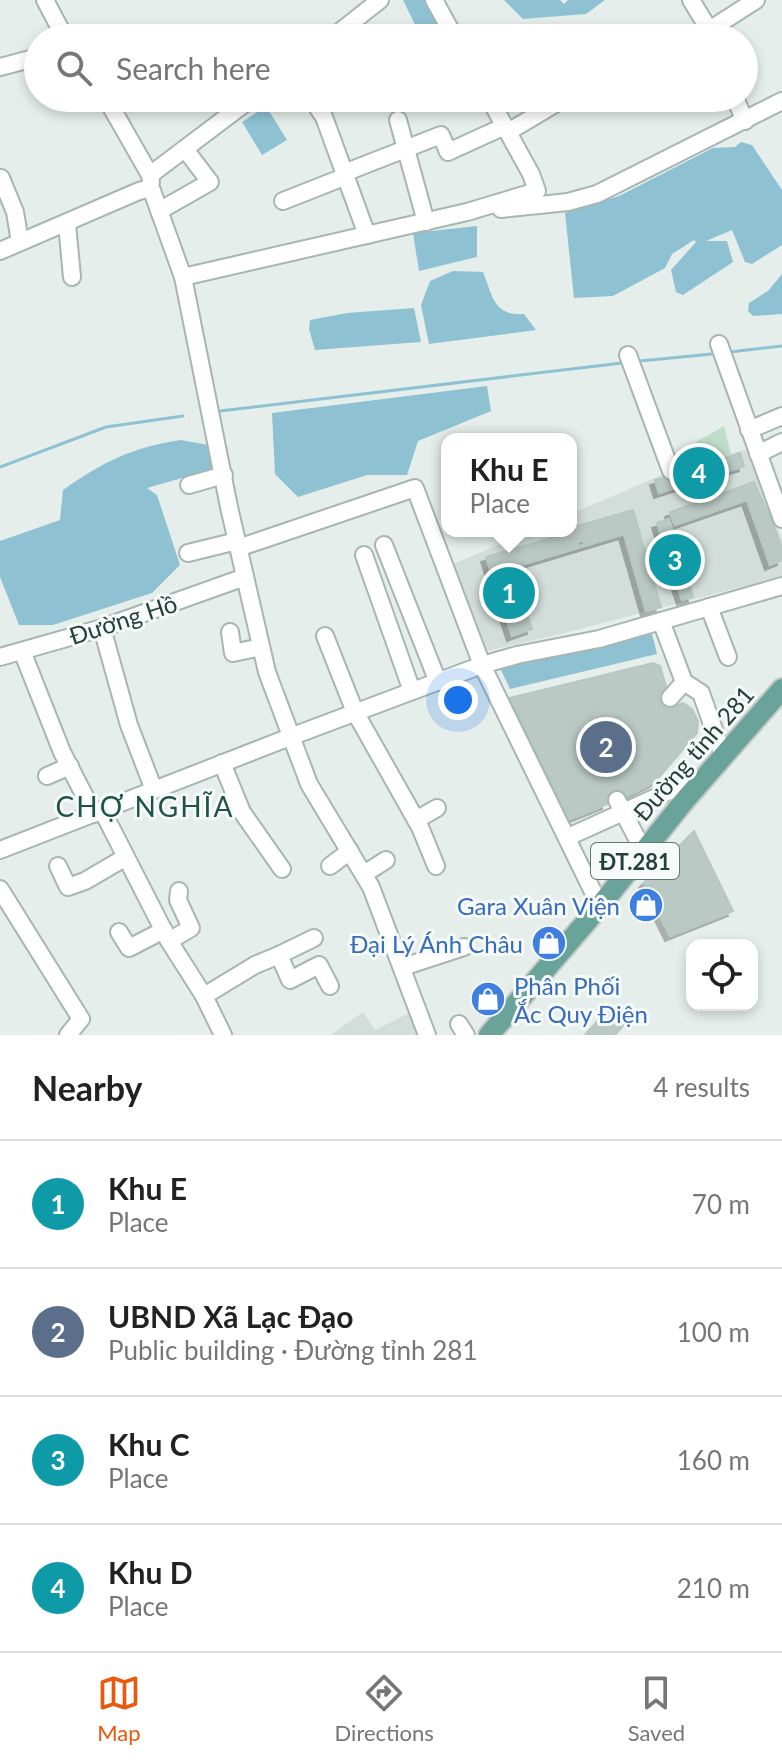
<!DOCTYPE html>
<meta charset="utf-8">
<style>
body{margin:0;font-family:Lato,sans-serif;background:#f2f2f2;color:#222}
.controls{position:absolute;right:24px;bottom:24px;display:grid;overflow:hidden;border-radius:16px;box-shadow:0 4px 12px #0003}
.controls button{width:72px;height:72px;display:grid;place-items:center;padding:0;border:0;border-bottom:2px solid #e0e0e0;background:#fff;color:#222;font:40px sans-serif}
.you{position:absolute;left:458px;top:700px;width:28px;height:28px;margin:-20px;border:6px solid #fff;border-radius:50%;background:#1a73e8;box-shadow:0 0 0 12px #1a73e833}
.badge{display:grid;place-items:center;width:52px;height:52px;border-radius:50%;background:#ea580c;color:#fff;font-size:26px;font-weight:700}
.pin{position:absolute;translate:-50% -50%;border:4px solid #fff;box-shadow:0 2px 8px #0006}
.popup{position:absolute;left:441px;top:433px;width:136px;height:104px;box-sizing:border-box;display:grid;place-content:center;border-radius:16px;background:#fff;filter:drop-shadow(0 2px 6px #0005);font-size:26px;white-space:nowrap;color:#767676}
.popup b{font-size:30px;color:#222}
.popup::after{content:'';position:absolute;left:50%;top:100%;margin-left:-16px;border:16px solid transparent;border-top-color:#fff}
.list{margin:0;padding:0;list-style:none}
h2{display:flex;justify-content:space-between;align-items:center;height:104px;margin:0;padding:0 32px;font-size:34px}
h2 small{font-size:26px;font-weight:400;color:#767676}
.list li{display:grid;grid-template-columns:52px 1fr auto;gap:24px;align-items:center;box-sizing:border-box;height:128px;padding:0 32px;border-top:2px solid #e0e0e0}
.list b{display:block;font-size:30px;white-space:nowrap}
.list p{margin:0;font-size:26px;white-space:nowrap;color:#767676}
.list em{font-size:26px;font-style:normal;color:#767676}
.icon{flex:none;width:44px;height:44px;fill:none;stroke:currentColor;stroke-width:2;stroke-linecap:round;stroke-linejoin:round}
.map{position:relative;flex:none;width:782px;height:1035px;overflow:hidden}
.search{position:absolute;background:#fff;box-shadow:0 4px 12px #0003;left:24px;right:24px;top:24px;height:88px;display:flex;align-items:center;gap:20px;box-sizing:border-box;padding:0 28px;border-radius:44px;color:#767676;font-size:30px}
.sheet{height:616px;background:#fff}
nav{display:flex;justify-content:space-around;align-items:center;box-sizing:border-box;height:112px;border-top:2px solid #e0e0e0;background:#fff;font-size:22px;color:#767676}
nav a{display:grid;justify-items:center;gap:4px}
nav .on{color:#ea580c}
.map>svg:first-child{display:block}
.built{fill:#d3deda}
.green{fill:#bfdeca}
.water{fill:#8ec2d2}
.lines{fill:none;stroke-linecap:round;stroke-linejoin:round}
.stream{stroke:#8ec2d2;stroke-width:3}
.building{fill:#bac9c4;stroke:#b7c8c2;stroke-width:2;filter:url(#shadow)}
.minor-casing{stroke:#a7b6b3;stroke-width:20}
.major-casing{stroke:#c2cac8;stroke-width:24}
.path{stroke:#86b1a7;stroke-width:2;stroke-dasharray:4 6;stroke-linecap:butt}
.minor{stroke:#fff;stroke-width:16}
.major{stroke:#6aa399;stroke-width:20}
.labels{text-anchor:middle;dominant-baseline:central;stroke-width:6;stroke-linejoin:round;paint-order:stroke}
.shield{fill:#f6faf8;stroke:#637874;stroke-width:2}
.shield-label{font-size:22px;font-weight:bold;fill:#24403b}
.street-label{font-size:24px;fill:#24403b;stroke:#f6faf8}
.shop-label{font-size:24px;fill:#366cbe;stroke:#f6faf8;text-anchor:end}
.quarter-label{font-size:28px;letter-spacing:2px;fill:#20524a;stroke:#f6faf8}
</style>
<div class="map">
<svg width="782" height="1035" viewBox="0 0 782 1035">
<defs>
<filter id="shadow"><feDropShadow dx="-5" dy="5" stdDeviation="0" flood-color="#0004"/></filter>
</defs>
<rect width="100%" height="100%" fill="#e5eeeb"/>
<g class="built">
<polygon points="747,449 782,539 782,576 565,633 482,652 453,564 531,531 571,531 571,514 671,471"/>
<polygon points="363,1012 375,1030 409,1013 420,1035 331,1035"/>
</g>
<polygon class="green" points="724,426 731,454 685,467 679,452"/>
<g class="water">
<polygon points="403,0 426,0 444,38 414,38 419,33"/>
<polygon points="504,0 560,0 564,4 568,0 605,0 586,14 523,19"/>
<polygon points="266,106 287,140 262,155 242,122"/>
<polygon points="741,142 752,145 782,190 782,245 752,264 745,262 732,230 706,241 727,241 733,262 683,295 676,292 671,270 696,242 694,240 672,254 665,268 613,296 574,298 565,213 619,196 713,148 735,147"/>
<polygon points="477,226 477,257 419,271 413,233"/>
<path d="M 453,271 L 483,272 C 493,296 493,316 524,314 L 536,330 L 429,344 L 421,305 L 430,281 Z"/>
<polygon points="782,274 782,314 753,316 748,311 749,303 768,291"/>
<polygon points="414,308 421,342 315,350 309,329 310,320 347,313"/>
<polygon points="487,386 491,411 418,441 407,475 367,475 298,497 275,474 272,413"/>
<path d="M 181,440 L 208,445 L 214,469 L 147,488 L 157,495 L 180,565 L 152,593 L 53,625 L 19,625 L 0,577 L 0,541 L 60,520 L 63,490 C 105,461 130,448 181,440 Z"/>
<polygon points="652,634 657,654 510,689 500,668"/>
</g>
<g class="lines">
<g class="stream">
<polyline points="730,352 782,346"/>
<polyline points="640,361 712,354"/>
<polyline points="220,411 622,363"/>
<polyline points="0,467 106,427 183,416"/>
</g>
</g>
<g class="building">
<polygon points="740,453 744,466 659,493 655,480 663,478 674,481 680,477 682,472"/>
<polygon points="754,482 774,526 782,549 782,560 770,565 747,500 675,525 670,512"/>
<polygon points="633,510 661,607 646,611 624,534 511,568 532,629 512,636 486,557 579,530 578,526"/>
<polygon points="669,519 693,597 682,600 657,523"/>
<polygon points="653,663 660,666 666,686 659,695 660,702 667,709 683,703 692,709 698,721 697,733 655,782 627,796 622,790 613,790 607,795 607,804 570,819 510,698"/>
<polygon points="694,831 733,911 670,936 644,883"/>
<polygon points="610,1008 626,1022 615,1035 585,1035"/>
</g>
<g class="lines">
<g class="minor-casing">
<g id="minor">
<polyline points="45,0 65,38"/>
<polyline points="434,0 455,38"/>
<polyline points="691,0 710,31"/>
<polyline points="332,38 380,0"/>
<polyline points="697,38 756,0"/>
<polyline points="0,67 38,57"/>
<polyline points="106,98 150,175 151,182"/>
<polyline points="311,98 324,117 367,235"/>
<polyline points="735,98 745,121"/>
<polyline points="398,120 426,222"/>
<polyline points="508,132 565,98"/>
<polyline points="344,173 441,135 448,152 505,126"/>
<polyline points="150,175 252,98"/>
<polyline points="1,178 15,212 20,242"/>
<polyline points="283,201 344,177"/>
<polyline points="501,209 568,202 597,194 782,101"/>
<polyline points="159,211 210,182 185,149"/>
<polyline points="67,224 72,277"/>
<polyline points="0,251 139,191 151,188 183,277 229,507 267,672 309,784 371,887 427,1035"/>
<polyline points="183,277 467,212 537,191 531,174 489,98"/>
<polyline points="719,344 782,519"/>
<polyline points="628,355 671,471"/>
<polyline points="749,430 782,416"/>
<polyline points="758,454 782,442"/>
<polyline points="189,485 224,475"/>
<polyline points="384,545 438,682"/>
<polyline points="238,548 415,488 482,665 600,906"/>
<polyline points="188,553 237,541"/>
<polyline points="364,555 412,691"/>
<polyline points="709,607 728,657"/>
<polyline points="661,621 684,682 701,693 724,758"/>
<polyline points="102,628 129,725 154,790"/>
<polyline points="230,632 233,653 261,647"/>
<polyline points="325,636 355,712 420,827 436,866"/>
<polyline points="22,651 62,752 94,814"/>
<polyline points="0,657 102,628 245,577"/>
<polyline points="670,698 684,682"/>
<polyline points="222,763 242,812 282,869"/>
<polyline points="47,776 70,766"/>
<polyline points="617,800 643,850"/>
<polyline points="102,810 169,941 204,996 223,1035"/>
<polyline points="416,820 437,808"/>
<polyline points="568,837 705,775"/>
<polyline points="0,850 290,737 482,665 517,655 599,639 782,586"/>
<polyline points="58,866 68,887 85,881 126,857"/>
<polyline points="330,866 350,851"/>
<polyline points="364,874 386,860"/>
<polyline points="0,889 81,1019 68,1035"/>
<polyline points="119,932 129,948 164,930"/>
<polyline points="169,941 191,928 178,900 179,891"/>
<polyline points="279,955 314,938"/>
<polyline points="403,967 464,947"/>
<polyline points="204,996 255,965 279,955 290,980 319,965 330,986"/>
<polyline points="459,1024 466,1035"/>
</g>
</g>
<g class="major-casing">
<polyline id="major" points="489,1035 600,906 685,800 782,689"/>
</g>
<polyline class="path" points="579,544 583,543"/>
<use href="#minor" class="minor"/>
<use href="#major" class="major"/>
</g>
<defs>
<g id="shop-disc" transform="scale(1.8)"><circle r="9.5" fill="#3f7fe0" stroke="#f6faf8"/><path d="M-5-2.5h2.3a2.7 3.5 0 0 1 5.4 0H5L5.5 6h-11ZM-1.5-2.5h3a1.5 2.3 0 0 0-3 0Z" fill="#fff"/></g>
</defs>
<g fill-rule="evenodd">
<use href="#shop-disc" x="646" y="905"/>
<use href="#shop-disc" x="549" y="943"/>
<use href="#shop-disc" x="488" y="999"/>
</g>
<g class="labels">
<rect class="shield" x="591" y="843" width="88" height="36" rx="6"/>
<g class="shield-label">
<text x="635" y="861">ĐT.281</text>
</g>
<g class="street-label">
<text transform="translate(123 619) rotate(-18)">Đường Hồ</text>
<text transform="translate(693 753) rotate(-49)">Đường tỉnh 281</text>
</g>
<g class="shop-label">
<text x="620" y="905">Gara Xuân Viện</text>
<text x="523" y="943">Đại Lý Ánh Châu</text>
<text x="514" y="985" text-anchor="start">Phân Phối<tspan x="514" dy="28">Ắc Quy Điện</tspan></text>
</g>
<g class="quarter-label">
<text x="145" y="806">CHỢ NGHĨA</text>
</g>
</g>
</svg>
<div class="controls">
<button><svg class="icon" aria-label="locate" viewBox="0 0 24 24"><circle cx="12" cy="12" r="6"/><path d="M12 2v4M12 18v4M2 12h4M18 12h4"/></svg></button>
</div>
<div class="you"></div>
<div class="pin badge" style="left:509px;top:593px;background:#0f9aa8">1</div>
<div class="popup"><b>Khu E</b>Place</div>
<div class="pin badge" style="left:606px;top:747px;background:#5c6f8a">2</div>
<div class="pin badge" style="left:675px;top:560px;background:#0f9aa8">3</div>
<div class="pin badge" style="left:699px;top:473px;background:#0f9aa8">4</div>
<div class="search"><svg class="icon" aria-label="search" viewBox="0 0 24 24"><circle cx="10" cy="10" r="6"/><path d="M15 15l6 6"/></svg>Search here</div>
</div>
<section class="sheet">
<h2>Nearby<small>4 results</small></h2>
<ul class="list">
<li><span class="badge" style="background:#0f9aa8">1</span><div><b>Khu E</b><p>Place</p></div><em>70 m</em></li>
<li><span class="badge" style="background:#5c6f8a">2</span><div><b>UBND Xã Lạc Đạo</b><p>Public building · Đường tỉnh 281</p></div><em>100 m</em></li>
<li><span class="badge" style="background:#0f9aa8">3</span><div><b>Khu C</b><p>Place</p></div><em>160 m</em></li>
<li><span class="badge" style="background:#0f9aa8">4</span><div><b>Khu D</b><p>Place</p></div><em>210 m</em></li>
</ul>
</section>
<nav>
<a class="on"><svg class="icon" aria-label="map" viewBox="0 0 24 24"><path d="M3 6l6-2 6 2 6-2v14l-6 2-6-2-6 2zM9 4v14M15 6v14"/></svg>Map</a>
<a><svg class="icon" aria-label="directions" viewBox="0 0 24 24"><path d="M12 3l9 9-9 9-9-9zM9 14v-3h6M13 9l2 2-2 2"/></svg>Directions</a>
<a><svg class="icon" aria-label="saved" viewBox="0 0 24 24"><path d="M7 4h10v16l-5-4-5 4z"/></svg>Saved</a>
</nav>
